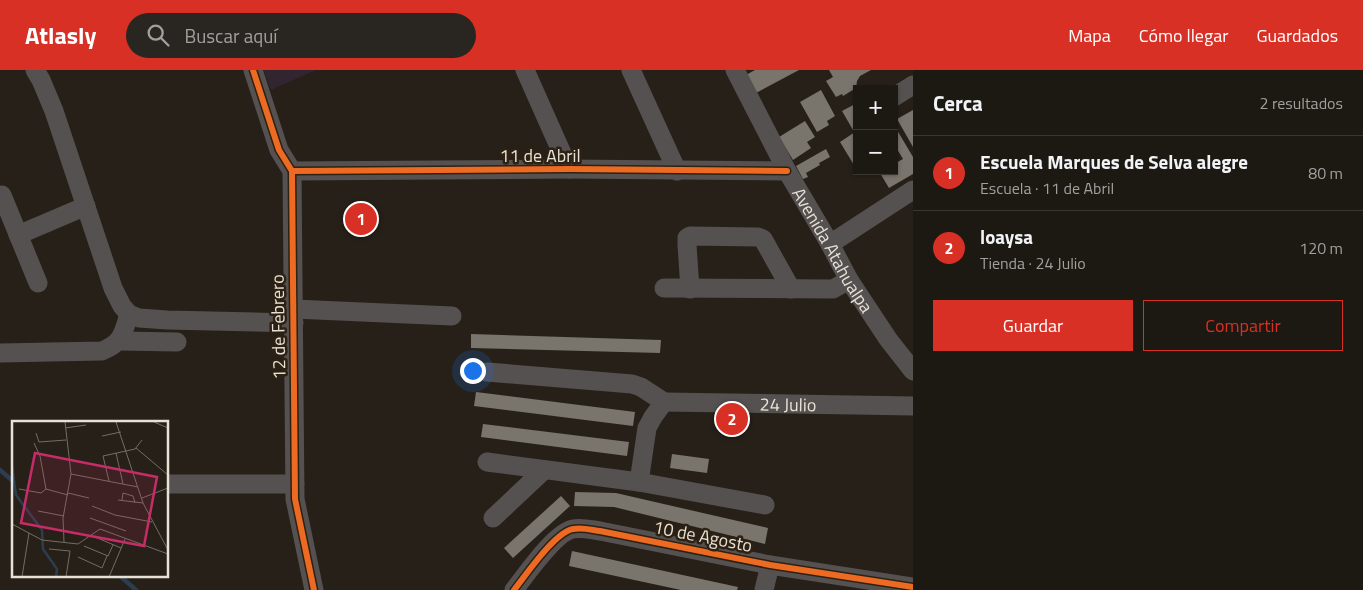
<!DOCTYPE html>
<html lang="es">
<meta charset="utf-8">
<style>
body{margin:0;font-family:"Titillium Web",sans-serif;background:#292520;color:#f1f3f6}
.controls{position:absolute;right:15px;top:15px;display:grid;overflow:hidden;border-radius:0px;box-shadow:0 1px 4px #0004}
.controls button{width:45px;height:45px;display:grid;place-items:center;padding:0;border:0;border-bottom:1px solid #3a3732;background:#1c1812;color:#f1f3f6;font:25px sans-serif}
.you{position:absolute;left:472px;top:300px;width:18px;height:18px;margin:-12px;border:4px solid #fff;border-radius:50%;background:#1a73e8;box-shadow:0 0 0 8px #1a73e833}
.badge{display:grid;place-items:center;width:32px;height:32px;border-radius:50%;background:#d93025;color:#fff;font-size:16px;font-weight:700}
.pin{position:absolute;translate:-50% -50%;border:2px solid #fff;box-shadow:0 1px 5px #0006}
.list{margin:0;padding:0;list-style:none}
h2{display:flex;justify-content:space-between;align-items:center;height:65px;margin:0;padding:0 20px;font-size:21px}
h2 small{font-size:16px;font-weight:400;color:#a0a09f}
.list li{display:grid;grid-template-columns:32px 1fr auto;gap:15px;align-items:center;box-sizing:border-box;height:75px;padding:0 20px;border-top:1px solid #3a3732}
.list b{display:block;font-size:19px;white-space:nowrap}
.list p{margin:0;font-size:16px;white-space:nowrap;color:#a0a09f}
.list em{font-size:16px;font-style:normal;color:#a0a09f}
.actions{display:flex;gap:10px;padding:15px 20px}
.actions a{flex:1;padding:11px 0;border:1px solid #d93025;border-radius:0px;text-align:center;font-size:18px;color:#d93025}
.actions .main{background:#d93025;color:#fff}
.icon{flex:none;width:28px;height:28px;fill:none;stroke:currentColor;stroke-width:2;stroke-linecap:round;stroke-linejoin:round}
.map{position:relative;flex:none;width:913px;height:520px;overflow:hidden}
header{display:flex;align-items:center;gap:30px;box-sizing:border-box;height:70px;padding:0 25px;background:#d93025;color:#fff}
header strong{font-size:24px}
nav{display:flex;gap:28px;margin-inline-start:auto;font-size:18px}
.search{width:350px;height:45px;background:#292520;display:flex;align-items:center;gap:12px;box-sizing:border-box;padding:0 18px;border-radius:28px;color:#a0a09f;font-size:19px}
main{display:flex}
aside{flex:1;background:#1c1812}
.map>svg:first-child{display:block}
.education{fill:#31252f}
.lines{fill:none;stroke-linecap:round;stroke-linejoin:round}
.stream{stroke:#2c3d50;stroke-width:4.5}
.building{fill:#79746c}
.minor{stroke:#555150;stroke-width:19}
.cycleway-casing{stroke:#2c2112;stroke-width:9}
.cycleway{stroke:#ed6a23;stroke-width:6}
.labels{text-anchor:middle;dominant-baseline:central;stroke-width:5;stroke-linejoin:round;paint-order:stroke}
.street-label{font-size:18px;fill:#e8e1d6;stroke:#2c2112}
.inset-river{fill:none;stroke:#2c3d50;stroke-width:2.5}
.inset-road{fill:none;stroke:#746d64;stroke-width:1}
.view{fill:#c62c67;fill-opacity:0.15;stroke:#c62c67;stroke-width:2.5}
.inset-edge{fill:none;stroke:#e8e1d6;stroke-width:2.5}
</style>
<header>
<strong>Atlasly</strong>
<div class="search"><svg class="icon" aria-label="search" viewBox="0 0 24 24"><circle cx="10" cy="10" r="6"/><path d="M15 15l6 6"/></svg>Buscar aquí</div>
<nav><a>Mapa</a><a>Cómo llegar</a><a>Guardados</a></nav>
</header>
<main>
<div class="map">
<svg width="913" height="520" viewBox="0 0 913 520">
<rect width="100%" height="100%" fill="#262018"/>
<polygon class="education" points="264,0 316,0 271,20"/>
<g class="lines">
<g class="stream">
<polyline points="0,400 14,412"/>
<polyline points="120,506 136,520"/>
</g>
</g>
<g class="building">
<polygon points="755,0 799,0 756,23 746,5"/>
<polygon points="829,0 871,0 860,6 857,11 856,18 843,26 842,24 836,27 826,11 833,7"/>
<polygon points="821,20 835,46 827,51 829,55 817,62 800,32"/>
<polygon points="857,33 857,58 853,60 842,41"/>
<polygon points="913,40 913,77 897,49"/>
<polygon points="805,51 815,67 807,72 811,78 793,90 779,67"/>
<polygon points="894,55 913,87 913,104 889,118 880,103 882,101 894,101 894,94 903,89 894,74"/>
<polygon points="855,62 857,65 857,100 840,72"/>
<polygon points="826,79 830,87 819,93 820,95 806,103 808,107 803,109 796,96"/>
<polygon points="471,264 661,270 660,283 471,278"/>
<polygon points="476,322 635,342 633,356 474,336"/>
<polygon points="483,354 629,372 627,386 481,367"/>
<polygon points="672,384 709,389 707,403 670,398"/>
<polygon points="575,422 616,423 768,458 765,474 614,437 574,436"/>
<polygon points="561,426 570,436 513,488 504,478"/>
<polygon points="572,481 738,517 737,520 681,520 569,496"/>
</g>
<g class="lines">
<g class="minor">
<polyline points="35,0 41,10 54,41 113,218 122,236 129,244 139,248 167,250 294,253"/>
<polyline points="253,0 279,80 292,101 295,429 314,520"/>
<polyline points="525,0 569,99"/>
<polyline points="631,0 677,101"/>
<path id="s1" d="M 735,0 L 787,101 L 830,174 L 849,210 L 888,269 L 913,301"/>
<polyline points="894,27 913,15"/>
<polyline points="292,101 569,99 787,101"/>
<polyline points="2,125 38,213"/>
<polyline points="18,165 86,136"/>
<polyline points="830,174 913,120"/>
<polyline points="664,218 833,219 849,210"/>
<polyline points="690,219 687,175 687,168 690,166 758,167 763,169 791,219"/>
<polyline points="294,239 452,246"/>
<polyline points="120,271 177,272"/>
<path d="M 0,283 L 102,281 C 122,273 123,264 129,244"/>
<polyline points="487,302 632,314 641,317 664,332"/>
<path id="s2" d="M 664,332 L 913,336"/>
<polyline points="487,392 639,412 765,435"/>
<polyline points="639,412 647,358 653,347 664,332"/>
<polyline points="168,414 295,414"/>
<polyline points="493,448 544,400"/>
<path d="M 514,520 C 526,505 555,462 573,459 C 582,457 592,460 600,461 L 770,495 L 913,517"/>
<polyline points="764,520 770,495"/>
</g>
<g class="cycleway-casing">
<g id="cycleway">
<polyline points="253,0 279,80 292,101 295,429 314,520"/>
<polyline points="292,101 569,99 787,101"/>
<path d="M 514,520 C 526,505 555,462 573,459 C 582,457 592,460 600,461 L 770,495 L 913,517"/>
</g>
</g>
<use href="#cycleway" class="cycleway"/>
</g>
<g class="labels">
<g class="street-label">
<text x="540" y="85">11 de Abril</text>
<text stroke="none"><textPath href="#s1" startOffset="205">Avenida Atahualpa</textPath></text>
<text transform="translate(278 257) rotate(-91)">12 de Febrero</text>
<text stroke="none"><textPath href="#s2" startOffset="124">24 Julio</textPath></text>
<text transform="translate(703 466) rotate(11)">10 de Agosto</text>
</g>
</g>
<g transform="translate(12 351)">
<rect width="156" height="156" fill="#262018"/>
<path class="inset-river" d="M 0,45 L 4,74 L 30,109 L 31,128 L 45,148 L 44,156"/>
<path class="inset-road" d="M 104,1 L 131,82 L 156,129M 142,1 L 156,7M 53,7 L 74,4M 24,12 L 27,21 L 54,19M 90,15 L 109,11M 22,22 L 28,35 L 34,68 L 56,74M 124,27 L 156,54M 104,32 L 111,63M 59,53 L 126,66M 97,60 L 91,35 L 123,28 L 130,19M 7,68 L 29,72 L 34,68M 56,72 L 77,77M 130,77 L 156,67M 106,79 L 131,82M 110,79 L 111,72 L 121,75 L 123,82M 80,85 L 103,94M 26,90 L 52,95M 103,94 L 140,101M 78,97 L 114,110M 0,103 L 30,119 L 66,123 L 88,108 L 156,133M 83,116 L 109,127M 52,121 L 51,97 L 59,53 L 53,1M 72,125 L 96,135 L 101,124M 37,128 L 58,130 L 54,156M 66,136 L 90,147 L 95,135M 10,156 L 17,112M 97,156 L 113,118"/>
<path class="view" d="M 23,32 L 145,56 L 132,125 L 9,102 Z"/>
<rect width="156" height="156" class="inset-edge"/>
</g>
</svg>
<div class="controls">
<button>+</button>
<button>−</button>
</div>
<div class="you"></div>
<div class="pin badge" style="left:361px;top:149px">1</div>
<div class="pin badge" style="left:732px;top:349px">2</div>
</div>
<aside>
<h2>Cerca<small>2 resultados</small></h2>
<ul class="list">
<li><span class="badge">1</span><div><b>Escuela Marques de Selva alegre</b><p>Escuela · 11 de Abril</p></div><em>80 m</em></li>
<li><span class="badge">2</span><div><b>loaysa</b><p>Tienda · 24 Julio</p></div><em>120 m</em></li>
</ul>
<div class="actions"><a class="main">Guardar</a><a>Compartir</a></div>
</aside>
</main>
